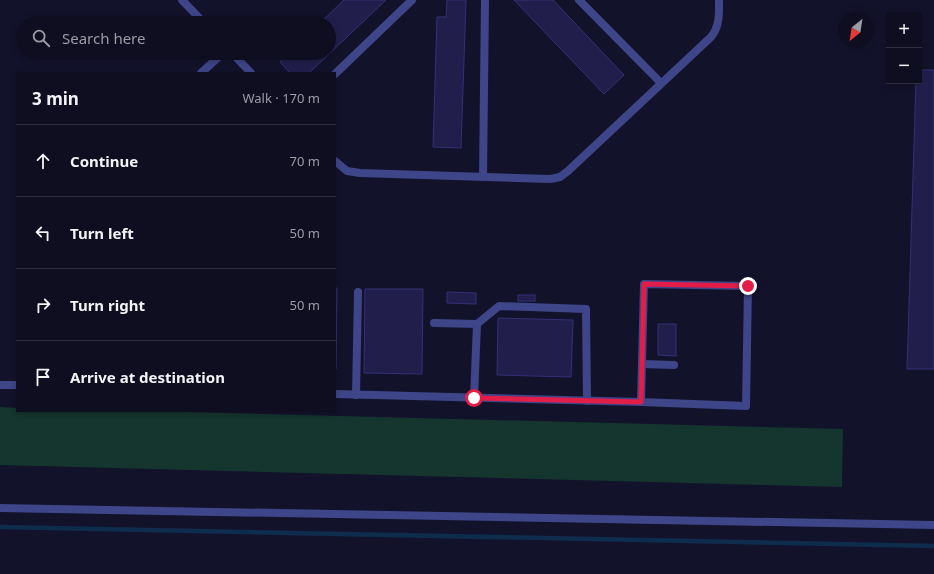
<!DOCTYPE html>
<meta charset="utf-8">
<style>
body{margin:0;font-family:"Noto Sans",sans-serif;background:#1c1c2d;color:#f1f3f6}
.controls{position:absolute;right:12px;top:12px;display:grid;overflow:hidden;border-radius:0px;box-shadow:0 2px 6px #0003}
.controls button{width:36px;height:36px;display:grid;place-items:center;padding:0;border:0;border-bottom:1px solid #2e2e3e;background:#0e0e20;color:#f1f3f6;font:20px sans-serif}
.compass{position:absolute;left:838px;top:12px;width:36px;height:36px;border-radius:50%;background:#0e0e20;box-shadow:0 2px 6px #0003;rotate:210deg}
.stop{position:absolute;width:12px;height:12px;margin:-9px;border:3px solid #e11d48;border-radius:50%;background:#fff}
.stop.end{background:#e11d48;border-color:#fff;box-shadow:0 1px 4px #0008}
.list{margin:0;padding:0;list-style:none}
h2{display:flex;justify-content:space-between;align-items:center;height:52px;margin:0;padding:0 16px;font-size:17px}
h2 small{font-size:13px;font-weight:400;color:#9b9ca5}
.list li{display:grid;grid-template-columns:26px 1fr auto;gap:12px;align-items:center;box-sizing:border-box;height:72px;padding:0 16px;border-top:1px solid #2e2e3e}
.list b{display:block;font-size:15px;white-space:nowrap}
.list em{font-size:13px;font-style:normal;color:#9b9ca5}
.icon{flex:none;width:22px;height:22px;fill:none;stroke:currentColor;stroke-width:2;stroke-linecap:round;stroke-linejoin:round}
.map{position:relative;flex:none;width:934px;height:574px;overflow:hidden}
.search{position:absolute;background:#0e0e20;box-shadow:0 2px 6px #0003;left:16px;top:16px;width:320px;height:44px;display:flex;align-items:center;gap:10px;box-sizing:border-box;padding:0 14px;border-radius:22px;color:#9b9ca5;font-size:15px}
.panel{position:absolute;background:#0e0e20;box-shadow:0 2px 6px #0003;left:16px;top:72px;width:320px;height:340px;border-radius:0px}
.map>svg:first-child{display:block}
.green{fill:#15352f}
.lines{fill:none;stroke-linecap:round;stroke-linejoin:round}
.stream{stroke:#0e2d4d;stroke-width:4.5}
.building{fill:#211e4b;stroke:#353077}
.service{stroke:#3e4588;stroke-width:8}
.minor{stroke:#3e4588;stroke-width:8}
.route{stroke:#e11d48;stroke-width:5}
</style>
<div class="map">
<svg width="934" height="574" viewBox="0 0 934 574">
<rect width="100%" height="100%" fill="#13122b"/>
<polygon class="green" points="0,407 17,408 17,411 147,411 843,429 842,487 0,465"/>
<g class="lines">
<polyline class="stream" points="0,527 934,546"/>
</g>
<g class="building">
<polygon points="344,0 386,0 309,73 290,73 280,62 289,53 329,53 329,23 320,23"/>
<polygon points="447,0 466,0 461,148 433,147 437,17 446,17"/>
<polygon points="514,0 553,0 624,75 604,94"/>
<polygon points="919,70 934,70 934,369 907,369 916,81 919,81"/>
<polygon points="335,288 337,288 336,369 335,369"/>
<polygon points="365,289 423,289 422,374 364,373"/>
<polygon points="447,292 476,293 476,304 447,303"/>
<rect x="518" y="295" width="17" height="6"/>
<polygon points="498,318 573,320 571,377 497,375"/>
<polygon points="658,324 676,324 676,356 658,355"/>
</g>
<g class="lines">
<g class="service">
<polyline points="182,0 204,23"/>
<polyline points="579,0 661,83"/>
<polyline points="232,53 251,73"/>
<polyline points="201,73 223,53"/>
<polyline points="335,74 412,0"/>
<path d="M 335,161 L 347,171 L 360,173 L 550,179 L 560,177 L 568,171 L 711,37 C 720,26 719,14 719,0"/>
<polyline points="483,177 485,0"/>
<polyline points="434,323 477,324 474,398"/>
<polyline points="477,324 499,306 586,309 587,401"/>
<polyline points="642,364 674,365"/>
<polyline points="0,385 17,385"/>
<polyline points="335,394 641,402 746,406 748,286 644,284 641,402"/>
<polyline points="356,395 358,292"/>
</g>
<polyline class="minor" points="0,508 934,525"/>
</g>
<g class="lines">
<polyline class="route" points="474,398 641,402 644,284 748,286"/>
</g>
</svg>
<div class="controls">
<button>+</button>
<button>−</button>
</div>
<svg class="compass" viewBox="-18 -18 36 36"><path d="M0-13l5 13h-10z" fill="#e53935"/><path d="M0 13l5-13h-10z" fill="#9b9ca5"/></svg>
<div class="stop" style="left:474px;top:398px"></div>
<div class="stop end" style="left:748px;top:286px"></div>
<div class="search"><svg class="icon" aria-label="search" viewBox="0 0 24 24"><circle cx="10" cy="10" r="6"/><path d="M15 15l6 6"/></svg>Search here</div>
<section class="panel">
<h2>3 min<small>Walk · 170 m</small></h2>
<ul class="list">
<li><svg class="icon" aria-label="ahead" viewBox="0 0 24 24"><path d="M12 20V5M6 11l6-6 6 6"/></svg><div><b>Continue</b></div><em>70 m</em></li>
<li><svg class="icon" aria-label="left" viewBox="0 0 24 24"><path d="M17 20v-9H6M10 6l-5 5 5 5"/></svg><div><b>Turn left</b></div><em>50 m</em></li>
<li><svg class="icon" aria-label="right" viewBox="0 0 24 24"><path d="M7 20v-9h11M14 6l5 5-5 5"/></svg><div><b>Turn right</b></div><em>50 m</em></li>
<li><svg class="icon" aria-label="arrive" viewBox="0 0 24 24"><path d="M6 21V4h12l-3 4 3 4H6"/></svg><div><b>Arrive at destination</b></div></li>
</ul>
</section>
</div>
